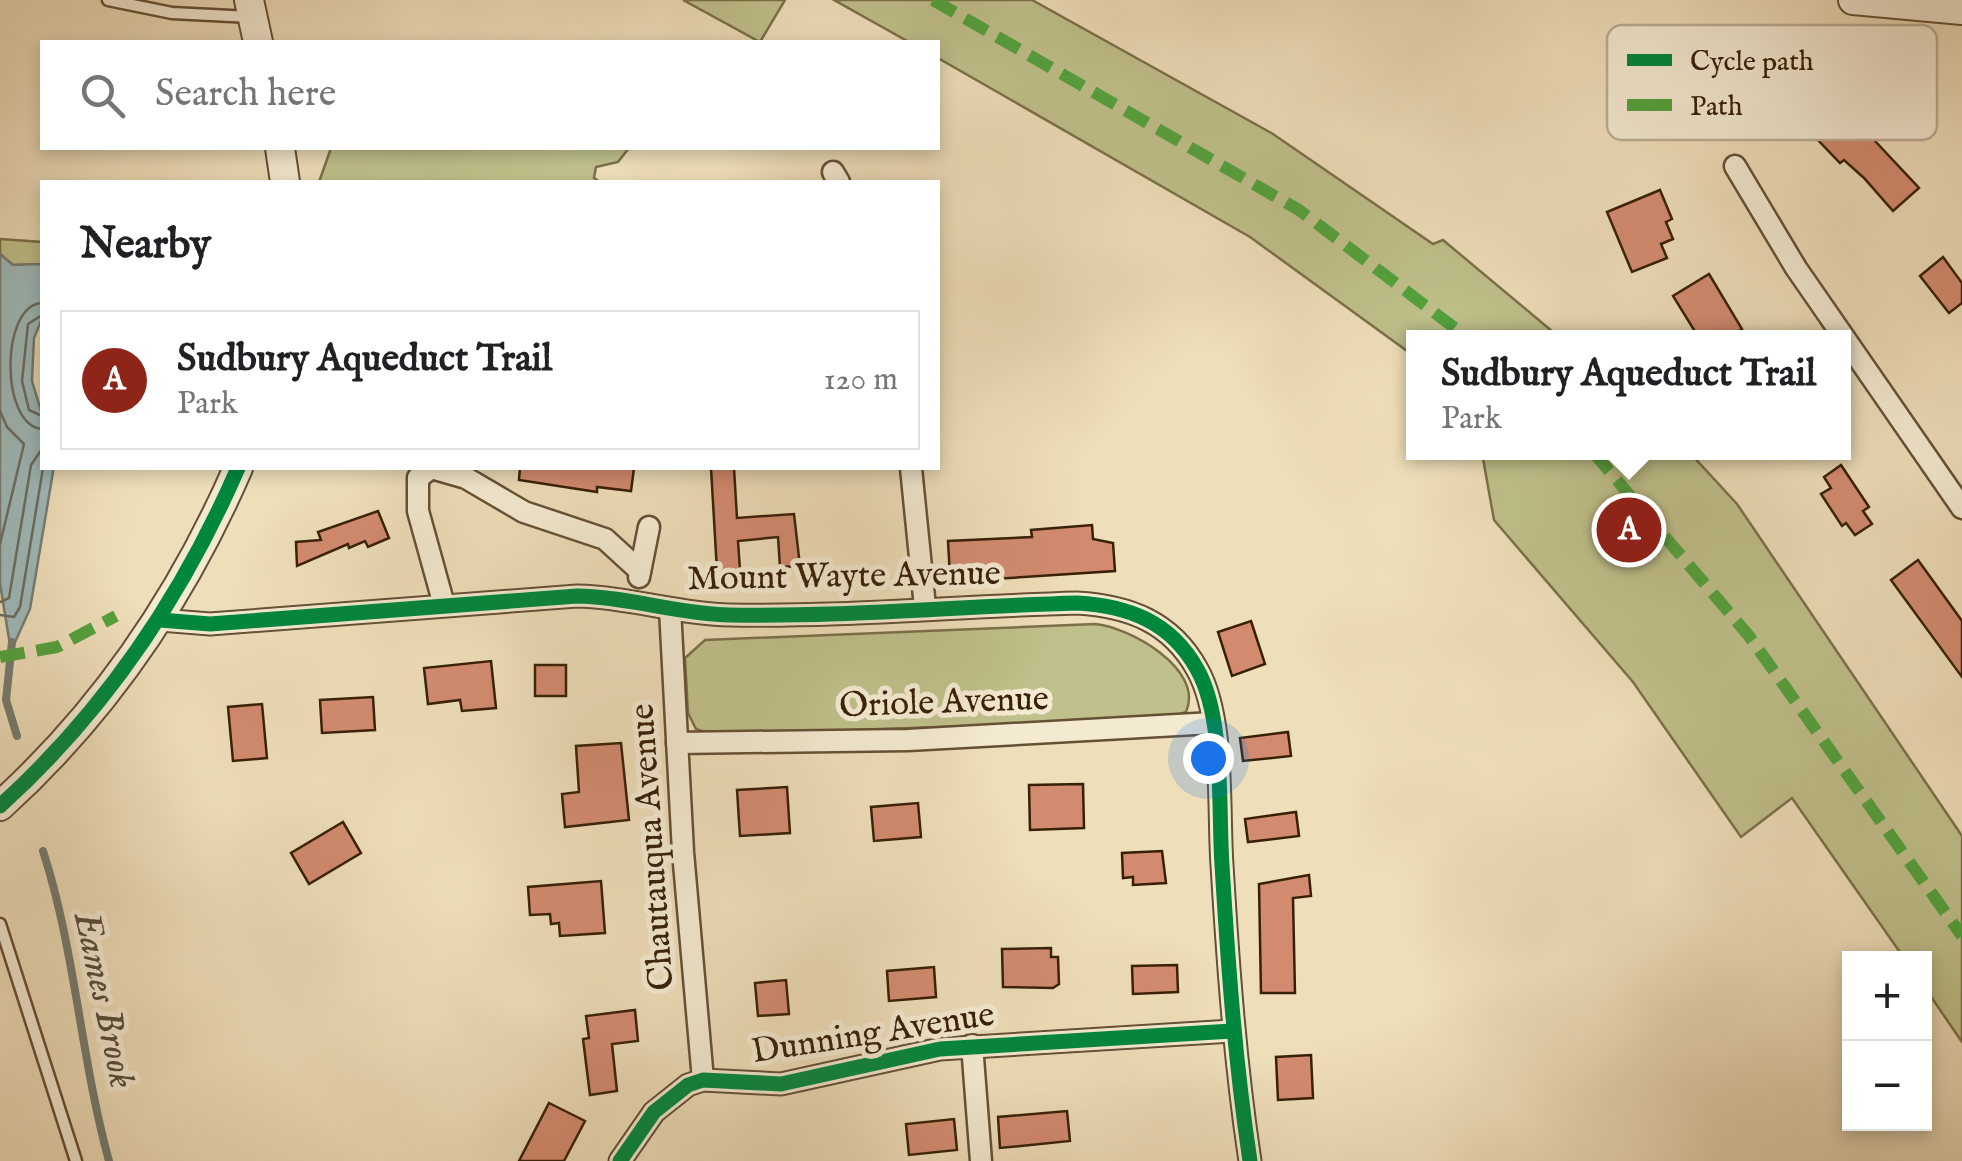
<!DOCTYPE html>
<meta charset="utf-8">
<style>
body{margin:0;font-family:"IM FELL English",serif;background:#f6f6f6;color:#202124}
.controls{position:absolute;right:30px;bottom:30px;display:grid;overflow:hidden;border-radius:0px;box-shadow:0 5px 15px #0003}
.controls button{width:90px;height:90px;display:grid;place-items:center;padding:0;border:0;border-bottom:2px solid #e0e0e0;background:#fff;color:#202124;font:50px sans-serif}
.you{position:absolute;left:1208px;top:758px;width:35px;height:35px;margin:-25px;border:8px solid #fff;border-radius:50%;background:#1a73e8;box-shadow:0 0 0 15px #1a73e833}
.badge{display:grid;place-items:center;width:65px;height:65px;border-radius:50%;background:#8f2418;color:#fff;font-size:32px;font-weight:700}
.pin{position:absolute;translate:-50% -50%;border:5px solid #fff;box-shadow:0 2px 10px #0006}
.popup{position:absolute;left:1406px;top:330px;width:445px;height:130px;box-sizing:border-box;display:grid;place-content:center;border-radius:0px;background:#fff;filter:drop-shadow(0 2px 8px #0005);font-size:32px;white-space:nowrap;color:#757577}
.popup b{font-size:38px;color:#202124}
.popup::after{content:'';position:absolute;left:50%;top:100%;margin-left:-20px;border:20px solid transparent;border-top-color:#fff}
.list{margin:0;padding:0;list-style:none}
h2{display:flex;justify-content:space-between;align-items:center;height:130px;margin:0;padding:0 40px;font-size:42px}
h2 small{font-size:32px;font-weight:400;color:#757577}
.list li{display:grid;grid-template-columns:65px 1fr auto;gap:30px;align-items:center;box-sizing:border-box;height:140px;margin:0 20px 20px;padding:0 20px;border:2px solid #e0e0e0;border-radius:0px}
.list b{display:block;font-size:38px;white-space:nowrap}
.list p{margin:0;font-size:32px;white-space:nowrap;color:#757577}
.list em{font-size:32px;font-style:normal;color:#757577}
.icon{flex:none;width:55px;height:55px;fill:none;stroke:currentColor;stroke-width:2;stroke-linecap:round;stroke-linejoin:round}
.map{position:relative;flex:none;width:1962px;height:1161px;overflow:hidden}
.search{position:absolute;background:#fff;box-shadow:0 5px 15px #0003;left:40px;top:40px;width:900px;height:110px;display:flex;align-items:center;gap:25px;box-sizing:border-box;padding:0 35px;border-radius:0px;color:#757577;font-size:38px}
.panel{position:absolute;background:#fff;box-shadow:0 5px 15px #0003;left:40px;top:180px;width:900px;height:290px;border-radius:0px}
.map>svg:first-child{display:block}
.green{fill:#bfc08b;stroke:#7c7049;stroke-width:2.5}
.water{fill:#9eb9ba;stroke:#757c72;stroke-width:2.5}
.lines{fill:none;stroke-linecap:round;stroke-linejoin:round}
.shore{stroke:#6b6c60;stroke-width:2.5}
.stream{stroke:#757c72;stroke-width:8}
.building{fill:#d38b70;stroke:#382007;stroke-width:2.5}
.service-casing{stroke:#665034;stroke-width:15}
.minor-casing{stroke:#665034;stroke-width:25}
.tertiary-casing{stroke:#665034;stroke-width:32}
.service{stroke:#f4ead2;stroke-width:10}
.minor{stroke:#f4ead2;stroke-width:20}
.tertiary{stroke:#f4ead2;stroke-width:28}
.quiet{stroke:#53a23d;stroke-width:12;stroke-dasharray:25 12;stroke-linecap:butt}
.cycleway-casing{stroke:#f4ead2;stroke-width:21}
.cycleway{stroke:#00873e;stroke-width:15}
.labels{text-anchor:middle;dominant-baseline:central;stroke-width:10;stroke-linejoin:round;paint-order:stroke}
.street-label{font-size:35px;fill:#382007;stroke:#f4ead2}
.water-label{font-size:38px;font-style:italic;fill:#574e3d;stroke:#f4ead2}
.key{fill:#f4ead2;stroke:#bcad95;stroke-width:2.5}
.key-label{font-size:28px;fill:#382007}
</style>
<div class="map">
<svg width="1962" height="1161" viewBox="0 0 1962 1161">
<rect width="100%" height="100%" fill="#eedeb9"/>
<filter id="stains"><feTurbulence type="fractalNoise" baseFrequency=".002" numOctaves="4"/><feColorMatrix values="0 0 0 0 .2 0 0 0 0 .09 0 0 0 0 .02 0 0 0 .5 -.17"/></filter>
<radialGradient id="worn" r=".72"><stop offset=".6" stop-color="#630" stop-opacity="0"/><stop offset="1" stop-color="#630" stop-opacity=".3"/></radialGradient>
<g class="green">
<polygon points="683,0 785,0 760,42"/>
<polygon points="834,0 1032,0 1273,134 1433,244 1443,240 1559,337 1414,338 1414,356 1250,237 938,58 938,42 909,42"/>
<polygon points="331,148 629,148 618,162 596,167 594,178 600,182 319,182"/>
<polygon points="0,239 42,242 42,264 13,265 0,254"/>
<polygon points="1482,453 1690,453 1737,504 1962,836 1962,1042 1925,988 1924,958 1904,958 1792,798 1741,837 1633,682 1494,520"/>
<path d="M 1095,624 C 1129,627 1205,669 1186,712 L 1167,719 L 714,735 L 696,729 L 688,713 L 685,658 L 705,640 Z"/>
</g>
<polygon class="water" points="0,254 13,265 42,264 42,319 34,338 32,381 42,414 42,468 53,468 53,472 30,609 11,651 0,584"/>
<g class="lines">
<g class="shore">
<path d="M 42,303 C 0,305 0,426 42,429"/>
<polyline points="42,315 28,324 22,381 29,410 42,416"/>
<polyline points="0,411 7,427 24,444 0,544"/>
<polyline points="0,602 9,598 31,465 42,449"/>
<polyline points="0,615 14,617 20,607 43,468"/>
</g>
<g class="stream">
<polyline points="12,642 6,700 17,736"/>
<path d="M 43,851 C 75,949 81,1060 109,1161"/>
</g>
</g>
<g class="building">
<polygon points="1845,109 1919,188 1893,211 1864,178 1844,160 1840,163 1816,138"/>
<polygon points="1660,190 1672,219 1666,222 1673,239 1661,244 1667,258 1632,272 1607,212"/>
<polygon points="1943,257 1962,283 1962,303 1949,313 1920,276"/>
<polygon points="1709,274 1742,329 1727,338 1699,338 1673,296"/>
<polygon points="1841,465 1869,507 1863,511 1872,524 1855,535 1846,523 1842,526 1821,494 1831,488 1824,477"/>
<polygon points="520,468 634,468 631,491 597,487 597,492 519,480"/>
<polygon points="711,468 734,468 737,518 794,514 800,566 780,567 778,537 738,541 740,570 717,571"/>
<polygon points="378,511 389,538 368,547 365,541 349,548 348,544 297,566 296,542 321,540 318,532"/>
<polygon points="1092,525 1093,539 1113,543 1115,571 980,580 980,575 950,577 948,541 1032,537 1031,530"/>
<polygon points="1918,560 1962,621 1962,677 1891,580"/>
<polygon points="1251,621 1265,664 1232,676 1218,632"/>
<polygon points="491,661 496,708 462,711 460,700 428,704 424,668"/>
<rect x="535" y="665" width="31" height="31"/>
<polygon points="373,697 375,730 322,733 320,700"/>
<polygon points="262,704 267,758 233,761 228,707"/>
<polygon points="1288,732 1291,756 1243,761 1240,738"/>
<polygon points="621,743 629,820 565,827 562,794 579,792 576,746"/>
<polygon points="1083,784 1084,828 1030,830 1029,785"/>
<polygon points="787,787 790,833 740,836 737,790"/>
<polygon points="918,803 921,837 874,841 871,807"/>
<polygon points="1296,812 1299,836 1248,842 1245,819"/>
<polygon points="343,822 361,853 309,884 291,853"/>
<polygon points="1162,851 1166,883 1133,885 1133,877 1123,878 1122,853"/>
<polygon points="1309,875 1311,896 1293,898 1295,993 1261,993 1259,884"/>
<polygon points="601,881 605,933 560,936 559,923 551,924 550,914 530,915 528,887"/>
<polygon points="1051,948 1051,957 1058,957 1059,984 1053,988 1003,987 1002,949"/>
<polygon points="1177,965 1178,992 1133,994 1132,966"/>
<polygon points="934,967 936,997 889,1001 887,971"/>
<polygon points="786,980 789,1014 758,1016 755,983"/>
<polygon points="635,1010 638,1041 612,1044 617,1091 590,1095 583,1039 589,1038 586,1016"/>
<polygon points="1311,1055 1313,1098 1278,1100 1276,1057"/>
<polygon points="549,1103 585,1121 564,1161 519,1161"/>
<polygon points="1067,1111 1070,1141 1000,1148 998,1117"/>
<polygon points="954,1119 957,1150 909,1155 906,1124"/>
</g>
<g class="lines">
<g class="service-casing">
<g id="service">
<polyline points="108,0 172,13 251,17"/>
<polyline points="0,924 76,1161"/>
</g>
</g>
<g class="minor-casing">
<g id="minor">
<polyline points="1735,166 1796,268 1962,508"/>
<polyline points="833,172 839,182"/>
<polyline points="911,468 925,607"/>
<polyline points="639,577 649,527"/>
<polyline points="444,605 418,511 418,478 431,468 466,478 524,512 605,539 640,571"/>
<polyline points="670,609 683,852 703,1080"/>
<path d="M 160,620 L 210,624 L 577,596 C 630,597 678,614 730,615 C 845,617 962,606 1077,603 C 1129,606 1171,622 1197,669 C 1225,718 1218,809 1222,865 C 1228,964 1235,1062 1250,1161"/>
<polyline points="677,743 908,740 1213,723"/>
<polyline points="972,1045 981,1161"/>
<polyline points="620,1161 654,1112 688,1085 703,1080 781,1084 940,1049 1232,1031"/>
</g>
</g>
<g class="tertiary-casing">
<g id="tertiary">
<polyline points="249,0 258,42"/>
<polyline points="1853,0 1962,10"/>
<polyline points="280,148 285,182"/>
<path d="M 0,806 C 105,711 182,597 238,468"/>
</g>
</g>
<use href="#service" class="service"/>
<use href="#minor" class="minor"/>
<use href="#tertiary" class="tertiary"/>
<g class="quiet">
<polyline points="933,0 1299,210 1468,338"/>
<polyline points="1593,452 1749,636 1962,936"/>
<polyline points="0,657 57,647 116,616"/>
</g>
<g class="cycleway-casing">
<g id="cycleway">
<path d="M 160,620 L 210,624 L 577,596 C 630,597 678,614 730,615 C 845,617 962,606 1077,603 C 1129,606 1171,622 1197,669 C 1225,718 1218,809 1222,865 C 1228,964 1235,1062 1250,1161"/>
<path d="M 0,806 C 105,711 182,597 238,468"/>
<polyline points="620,1161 654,1112 688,1085 703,1080 781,1084 940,1049 1232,1031"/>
</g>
</g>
<use href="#cycleway" class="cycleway"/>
</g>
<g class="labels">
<g class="street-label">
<text transform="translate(844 577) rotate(-1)">Mount Wayte Avenue</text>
<text transform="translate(944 703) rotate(-2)">Oriole Avenue</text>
<text transform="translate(653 847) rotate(-94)">Chautauqua Avenue</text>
<text transform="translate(873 1034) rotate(-9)">Dunning Avenue</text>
</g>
<g class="water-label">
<text transform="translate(103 1000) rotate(78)">Eames Brook</text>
</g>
</g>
<rect x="1607" y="25" width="330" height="115" rx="15" class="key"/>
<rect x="1627" y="54" width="45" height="12" fill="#00873e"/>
<rect x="1627" y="99" width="45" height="12" fill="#53a23d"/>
<g class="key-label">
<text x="1690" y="70">Cycle path</text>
<text x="1690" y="115">Path</text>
</g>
<rect width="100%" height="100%" filter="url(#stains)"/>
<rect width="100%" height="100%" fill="url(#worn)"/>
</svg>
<div class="controls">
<button>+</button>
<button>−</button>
</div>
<div class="you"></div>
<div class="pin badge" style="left:1629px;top:530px">A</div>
<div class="popup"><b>Sudbury Aqueduct Trail</b>Park</div>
<div class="search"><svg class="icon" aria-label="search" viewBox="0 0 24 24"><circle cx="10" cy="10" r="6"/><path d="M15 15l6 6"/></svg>Search here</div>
<section class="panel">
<h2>Nearby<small></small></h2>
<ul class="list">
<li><span class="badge">A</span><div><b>Sudbury Aqueduct Trail</b><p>Park</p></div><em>120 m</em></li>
</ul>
</section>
</div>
